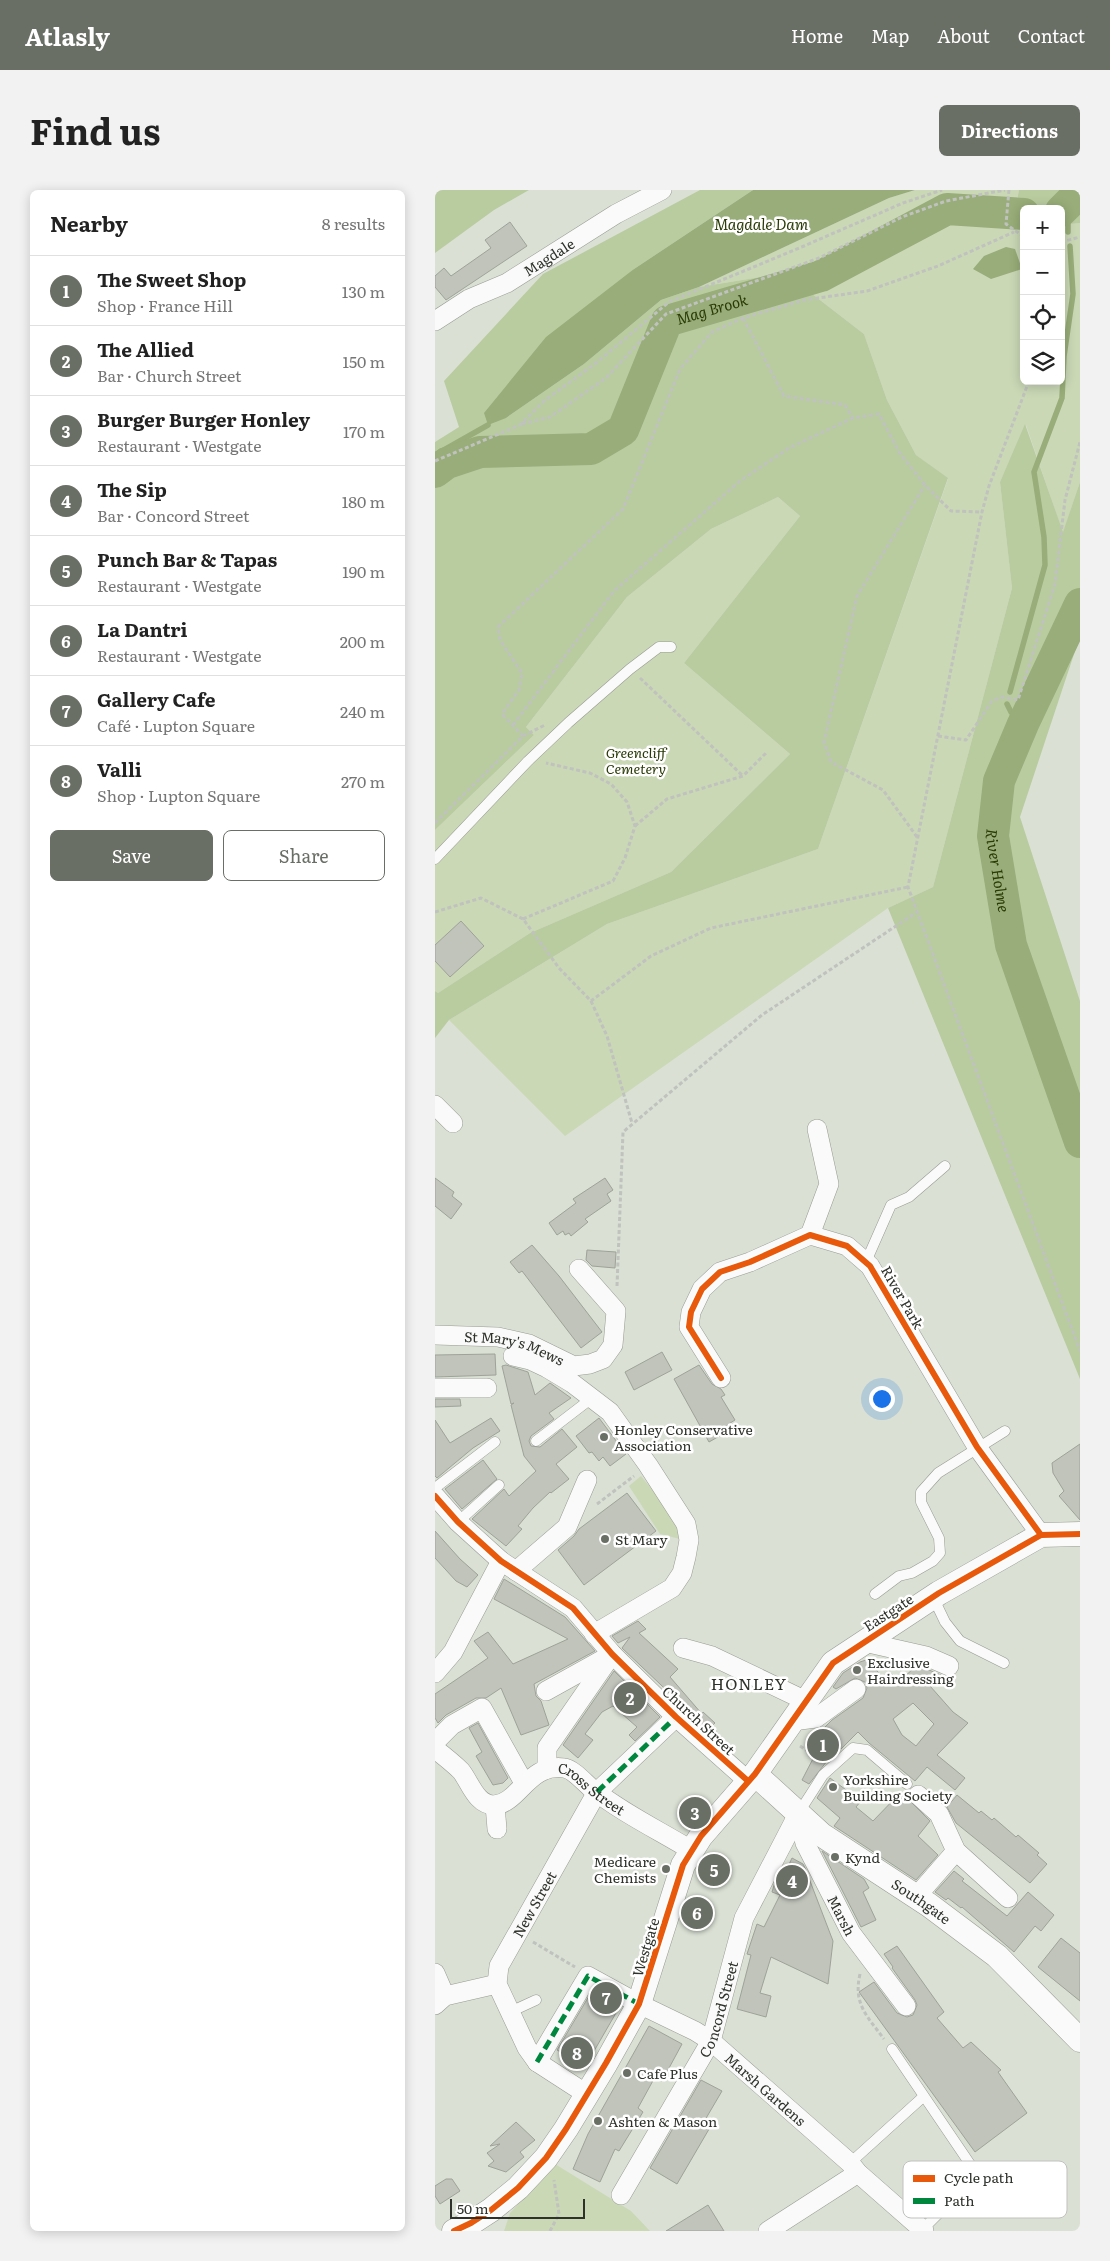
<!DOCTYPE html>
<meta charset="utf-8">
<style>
body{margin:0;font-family:Literata,serif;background:#f2f2f2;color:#222}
.controls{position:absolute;right:15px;top:15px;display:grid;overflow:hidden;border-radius:8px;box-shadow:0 2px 12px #0003}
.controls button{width:45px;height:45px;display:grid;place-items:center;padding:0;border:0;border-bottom:1px solid #e0e0e0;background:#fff;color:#222;font:25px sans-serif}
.scale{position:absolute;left:15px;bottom:12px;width:135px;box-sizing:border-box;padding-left:5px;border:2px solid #2e322a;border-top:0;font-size:14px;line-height:18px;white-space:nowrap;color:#2e322a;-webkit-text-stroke:4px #fff;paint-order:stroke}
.you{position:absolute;left:446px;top:1208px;width:18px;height:18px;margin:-12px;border:4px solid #fff;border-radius:50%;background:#1a73e8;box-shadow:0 0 0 8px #1a73e833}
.badge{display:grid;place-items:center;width:32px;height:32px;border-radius:50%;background:#6a6f66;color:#fff;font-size:16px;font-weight:700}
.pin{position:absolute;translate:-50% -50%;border:2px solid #fff;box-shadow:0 1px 5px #0006}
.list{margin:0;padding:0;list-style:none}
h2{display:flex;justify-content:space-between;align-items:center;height:65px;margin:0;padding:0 20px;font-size:21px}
h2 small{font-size:16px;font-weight:400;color:#767676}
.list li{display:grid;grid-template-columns:32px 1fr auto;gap:15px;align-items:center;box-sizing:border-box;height:70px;padding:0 20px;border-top:1px solid #e0e0e0}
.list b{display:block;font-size:19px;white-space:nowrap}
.list p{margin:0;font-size:16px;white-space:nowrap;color:#767676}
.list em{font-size:16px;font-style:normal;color:#767676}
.actions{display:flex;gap:10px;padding:15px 20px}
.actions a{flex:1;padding:11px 0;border:1px solid #6a6f66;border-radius:8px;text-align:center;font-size:18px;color:#6a6f66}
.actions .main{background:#6a6f66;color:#fff}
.icon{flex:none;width:28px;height:28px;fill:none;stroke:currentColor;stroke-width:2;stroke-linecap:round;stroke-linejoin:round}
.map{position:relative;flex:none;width:645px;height:2041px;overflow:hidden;border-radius:8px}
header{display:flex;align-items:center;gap:30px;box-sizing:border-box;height:70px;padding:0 25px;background:#6a6f66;color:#fff}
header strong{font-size:24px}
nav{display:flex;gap:28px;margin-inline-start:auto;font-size:18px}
.intro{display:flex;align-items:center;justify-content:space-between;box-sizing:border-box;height:120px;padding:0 30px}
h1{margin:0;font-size:35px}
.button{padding:12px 22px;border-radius:8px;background:#6a6f66;color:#fff;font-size:18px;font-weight:700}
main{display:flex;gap:30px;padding:0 30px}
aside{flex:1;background:#fff;border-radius:8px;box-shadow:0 2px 12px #0003}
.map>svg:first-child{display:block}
.green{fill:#cad8b6}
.forest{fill:#b9cc9f}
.water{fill:#98ad79}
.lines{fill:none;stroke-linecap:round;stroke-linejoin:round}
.stream{stroke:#98ad79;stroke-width:5.5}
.river{stroke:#98ad79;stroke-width:32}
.building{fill:#c0c4bb;stroke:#9ea299;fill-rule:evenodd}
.service-casing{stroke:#979b92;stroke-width:11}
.minor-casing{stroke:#979b92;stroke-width:20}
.tertiary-casing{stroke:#979b92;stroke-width:25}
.path{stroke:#bfc2bd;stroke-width:3;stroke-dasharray:4 2.5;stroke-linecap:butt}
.service{stroke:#f9faf9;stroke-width:10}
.minor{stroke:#f9faf9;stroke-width:19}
.tertiary{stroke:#f9faf9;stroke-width:24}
.quiet{stroke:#00873e;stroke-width:5;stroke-dasharray:10 5;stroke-linecap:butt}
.cycleway-casing{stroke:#fff;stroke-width:9}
.cycleway{stroke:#e8590c;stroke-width:6}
.poi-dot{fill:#6a6f66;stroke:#fff;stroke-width:2}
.labels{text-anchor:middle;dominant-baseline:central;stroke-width:5;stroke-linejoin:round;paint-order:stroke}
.street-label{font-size:14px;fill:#2e322a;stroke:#fff}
.park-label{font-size:14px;font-style:italic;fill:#293a04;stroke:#fff}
.poi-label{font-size:14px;fill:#2e322a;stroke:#fff;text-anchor:start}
.water-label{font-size:15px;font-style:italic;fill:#2a3b06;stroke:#fff}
.quarter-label{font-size:16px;letter-spacing:1px;fill:#2e322a;stroke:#fff}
.key{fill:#fff;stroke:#c0c2bf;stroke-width:1}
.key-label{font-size:14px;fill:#2e322a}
</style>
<header>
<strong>Atlasly</strong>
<nav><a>Home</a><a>Map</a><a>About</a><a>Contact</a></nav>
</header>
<div class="intro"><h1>Find us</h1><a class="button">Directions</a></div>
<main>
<aside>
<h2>Nearby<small>8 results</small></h2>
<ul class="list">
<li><span class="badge">1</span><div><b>The Sweet Shop</b><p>Shop · France Hill</p></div><em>130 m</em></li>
<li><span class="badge">2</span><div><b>The Allied</b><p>Bar · Church Street</p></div><em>150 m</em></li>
<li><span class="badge">3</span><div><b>Burger Burger Honley</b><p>Restaurant · Westgate</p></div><em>170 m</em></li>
<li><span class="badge">4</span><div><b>The Sip</b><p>Bar · Concord Street</p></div><em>180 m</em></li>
<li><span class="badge">5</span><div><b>Punch Bar &amp; Tapas</b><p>Restaurant · Westgate</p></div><em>190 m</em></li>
<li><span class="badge">6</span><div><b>La Dantri</b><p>Restaurant · Westgate</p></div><em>200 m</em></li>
<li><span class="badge">7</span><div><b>Gallery Cafe</b><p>Café · Lupton Square</p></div><em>240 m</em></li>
<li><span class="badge">8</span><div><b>Valli</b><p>Shop · Lupton Square</p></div><em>270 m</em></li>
</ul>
<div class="actions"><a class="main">Save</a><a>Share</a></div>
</aside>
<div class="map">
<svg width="645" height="2041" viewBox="0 0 645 2041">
<rect width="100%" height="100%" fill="#dae0d4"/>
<g class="green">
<polygon points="480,0 584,0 578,29 589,31 589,191 626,191 626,35 645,33 645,292 628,343 591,235 565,292 577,398 498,697 453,718 130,946 14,830 172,734 383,659 513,289 481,265 452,210 429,144 350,83 264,97 454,8"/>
<polygon points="343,307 365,326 249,473 355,564 236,682 95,743 3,803 0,801 0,640 99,545 91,537 192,407 276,339"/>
<polygon points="206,1286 246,1335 249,1350 225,1344 194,1296"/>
<polygon points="120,1974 196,2021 215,2041 69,2041 75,2023"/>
</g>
<g class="forest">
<polygon points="0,0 94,0 59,20 0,63"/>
<polygon points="265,0 318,0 199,79 71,228 149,174 226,110 264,97 350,83 429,144 452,210 481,265 513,288 383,659 172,734 14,830 0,848 0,801 3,803 95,743 236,682 355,564 249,473 365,326 343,307 276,339 192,407 91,537 99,545 0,640 0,252 24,237 9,191 108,84"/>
<polygon points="584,0 645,0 645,33 626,35 626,19 589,19 589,31 578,30"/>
<polygon points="590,234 628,342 645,292 645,446 585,627 645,811 645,1189 453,718 498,697 577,398 565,292"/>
</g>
<g class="water">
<polygon points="318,0 480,0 454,8 264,97 226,110 149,174 71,228 53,235 49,223 111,147 199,79"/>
<polygon points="571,57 580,59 587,79 556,89 538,79 549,66"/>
</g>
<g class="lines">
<g class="stream">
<polyline points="633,14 633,42"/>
<polyline points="6,261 12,273"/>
<polyline points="0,265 53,235"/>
<polyline points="575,502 610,375 609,347 599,282 627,208 629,166 638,104 635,56"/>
<polyline points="572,514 576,522 588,534"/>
</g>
<g class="river">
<polyline points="626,21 645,2"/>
<path id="s1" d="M 0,282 L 12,273 L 45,262 L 156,259 L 188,240 L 232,131 L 386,86 L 512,19 L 589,24"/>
<path id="s2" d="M 645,414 L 588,534 L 564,591 L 558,646 L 576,755 L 645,952"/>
</g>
</g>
<g class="building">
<polygon points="75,32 92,56 11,110 0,97 0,86 9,78 16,86 56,58 50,50"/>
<polygon points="26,731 49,756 15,787 0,771 0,755"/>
<polygon points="0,988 19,1002 17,1006 27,1014 16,1029 0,1016"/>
<polygon points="170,988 178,1000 172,1004 176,1011 150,1029 153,1032 136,1046 134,1043 130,1045 128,1041 122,1045 114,1033 141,1013 138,1009"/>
<polygon points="97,1055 124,1086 167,1142 146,1158 87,1081 84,1083 75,1072"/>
<polygon points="152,1060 181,1062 180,1078 157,1076 151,1070"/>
<polygon points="227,1162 237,1180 199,1200 190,1182"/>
<polygon points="60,1164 61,1185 0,1187 0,1165"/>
<polygon points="71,1175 93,1182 100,1205 115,1193 136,1208 114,1223 119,1229 96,1246 94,1251 96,1256 105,1257 127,1239 142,1257 121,1274 134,1289 116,1303 115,1302 98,1318 83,1336 87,1339 71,1356 37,1329 69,1299 74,1306 101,1281 89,1266 76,1215 79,1213 76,1214 67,1176"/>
<polygon points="264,1175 277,1194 286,1199 290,1205 286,1207 300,1230 292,1235 295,1240 274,1252 239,1189"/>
<polygon points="0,1209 25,1209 26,1216 0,1217"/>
<polygon points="56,1228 65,1241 38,1258 2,1288 0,1286 0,1230 15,1253"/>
<polygon points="164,1228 191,1264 175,1276 168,1267 164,1271 157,1262 154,1263 141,1246"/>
<polygon points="645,1254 645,1330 624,1306 629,1301 618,1283 617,1273"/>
<polygon points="48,1270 62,1289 27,1319 10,1299"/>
<polygon points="192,1303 221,1341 149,1395 123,1360 139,1346 144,1339"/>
<polygon points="0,1341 25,1369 43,1385 32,1397 21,1391 0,1368"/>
<polygon points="69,1389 130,1427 160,1461 99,1494 101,1506 106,1511 114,1535 86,1545 66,1498 51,1508 41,1508 11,1525 3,1533 0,1528 0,1504 53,1468 39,1451 53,1442 78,1474 133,1449 59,1409"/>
<polygon points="203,1431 211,1439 204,1443 243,1479 235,1487 267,1524 268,1522 280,1533 277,1536 287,1548 284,1550 187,1458 195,1447 183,1453 177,1446"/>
<path d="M 434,1469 L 447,1488 L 456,1483 L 463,1493 L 482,1475 L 506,1485 L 495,1496 L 518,1522 L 533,1533 L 502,1565 L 530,1588 L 520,1600 L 492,1577 L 480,1591 L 434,1553 L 423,1542 L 406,1559 L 403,1557 L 374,1594 L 367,1590 L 383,1559 L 374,1553 L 397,1530 L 428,1508 L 432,1498 L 430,1492 L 420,1488 L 401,1499 L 398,1497 L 408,1483 L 425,1472 ZM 478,1513 L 499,1534 L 481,1556 L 467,1545 L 458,1529 Z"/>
<polygon points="179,1481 225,1527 200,1551 194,1545 202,1537 178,1516 167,1522 150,1544 158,1550 143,1568 128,1555"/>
<polygon points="43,1533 73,1588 68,1593 58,1595 41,1566 47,1562 34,1538"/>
<polygon points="395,1588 426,1611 421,1617 438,1631 466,1602 495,1631 483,1646 503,1665 481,1690 399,1636 405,1628 382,1608"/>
<polygon points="522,1605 544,1623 546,1621 557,1630 559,1628 581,1647 583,1645 604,1663 602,1665 612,1674 595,1693 521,1633 512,1617"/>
<polygon points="387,1661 429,1689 434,1698 428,1702 441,1730 426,1737"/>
<polygon points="357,1668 368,1674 370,1678 398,1751 393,1794 336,1767 325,1803 336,1806 331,1827 302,1819 316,1765 312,1764 322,1734 329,1737 345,1705 337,1702 340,1692 347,1679 351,1681"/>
<polygon points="519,1681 529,1689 527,1691 572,1726 593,1702 619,1725 606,1741 600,1736 579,1762 527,1717 526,1718 513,1708 511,1710 500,1702"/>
<polygon points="626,1748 645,1763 645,1811 603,1777"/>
<polygon points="462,1756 509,1822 502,1828 528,1858 536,1852 566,1880 563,1882 592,1923 540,1962 424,1802 439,1792 462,1823 472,1827 478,1825 482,1815 480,1810 457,1778 458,1777 449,1764"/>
<polygon points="157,1801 185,1816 151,1875 145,1872 142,1878 128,1871 131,1865 122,1860"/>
<polygon points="214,1836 247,1854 227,1891 220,1887 203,1918 208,1922 184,1961 180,1959 165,1992 138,1979 153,1944"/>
<polygon points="266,1890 287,1901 270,1930 277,1934 242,1994 215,1978"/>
<polygon points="81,1932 100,1950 85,1962 89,1967 71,1982 53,1976 59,1971 52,1963 65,1954 55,1956"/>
<polygon points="11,1989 17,1989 25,2001 5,2014 0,2006 0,1996"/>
<polygon points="273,2015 289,2041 231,2041"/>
</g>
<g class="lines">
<g class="service-casing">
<g id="service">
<polyline points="0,669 93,571 133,533 195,479 224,457 236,457"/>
<polyline points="435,1075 434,1065 456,1015 474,1007 510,976"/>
<polyline points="101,1251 157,1208"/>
<polyline points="0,1298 60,1252"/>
<polyline points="23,1332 64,1295"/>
<polyline points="440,1404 464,1386 477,1383 498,1371 505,1363 504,1348 486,1312 486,1302 503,1283 570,1241"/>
<polyline points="498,1407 510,1432 525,1451 569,1473"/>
<polyline points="363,1624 388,1585 418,1558 432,1560 472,1594"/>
<polyline points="75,1822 101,1810"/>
<polyline points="457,1859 535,1974 527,2000 487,2040"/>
<polyline points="415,1973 488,1907"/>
</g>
</g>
<g class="minor-casing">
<g id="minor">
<path id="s3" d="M 0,131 L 34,109 L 72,93 L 181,24 L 227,0"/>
<polyline points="0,915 18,933"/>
<polyline points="375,1045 394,994 382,939"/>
<path id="s4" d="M 0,1145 L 63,1147 L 94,1154 L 139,1176 L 155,1174 L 168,1169 L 178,1155 L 181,1121 L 144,1079"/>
<polyline points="78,1166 95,1170 112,1178 137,1193 175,1222 213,1275 251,1334 254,1350 251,1367 247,1383 237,1398 159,1444"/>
<polyline points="286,1188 254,1137 256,1122 267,1099 285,1082 315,1072 375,1045 412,1056 435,1076 542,1257 606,1345"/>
<polyline points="0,1198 52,1198"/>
<polyline points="0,1306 23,1332 66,1371 138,1418 177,1464 241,1527 313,1591"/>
<polyline points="81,1381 132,1337 152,1290"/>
<polyline points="429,1452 491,1466 514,1476"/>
<polyline points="248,1458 277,1466 371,1511"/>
<polyline points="0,1483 18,1462 66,1371"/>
<polyline points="111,1501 174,1466"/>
<polyline points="357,1531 381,1528 421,1499"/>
<polyline points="0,1552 17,1535 47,1518 89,1593"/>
<path id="s5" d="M 0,1559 C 9,1566 18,1573 26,1581 C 35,1592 41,1615 59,1615 C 84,1614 93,1573 129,1578 C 138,1579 149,1592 156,1598 C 186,1622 223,1640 256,1660"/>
<polyline points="112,1577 112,1558 177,1464"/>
<polyline points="483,1605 504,1624 521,1661 573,1708"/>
<polyline points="60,1615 62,1639"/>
<path id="s6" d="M 363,1624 L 370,1653 L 416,1743 L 471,1816"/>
<polyline points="481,1707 521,1661"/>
<polyline points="0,1783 10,1806"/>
<polyline points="0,1815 10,1806 62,1794"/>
<path id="s7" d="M 102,1872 L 153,1786 L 204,1814 L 260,1841 L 276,1851 L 415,1973 L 423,1983 L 489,2041"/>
<path id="s8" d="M 153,1905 L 102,1872 L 92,1858 L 62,1794 L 64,1776 L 162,1602 L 241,1527"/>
<path id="s9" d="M 186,2005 L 276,1851 L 309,1728 L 363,1624"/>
<polyline points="333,2041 423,1983"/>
</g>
</g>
<g class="tertiary-casing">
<g id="tertiary">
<path id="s10" d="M 320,1584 L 387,1645 L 494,1715 L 562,1766 L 645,1850"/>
<polyline points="19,2041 36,2033 56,2020 83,1998 111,1968 131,1939 171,1873 204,1814 248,1675 266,1646 320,1584 398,1473 504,1403 606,1345 645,1344"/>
</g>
</g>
<g class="path">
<polyline points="574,0 571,34 589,47"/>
<polyline points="626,52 645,47"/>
<polyline points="308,128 349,206 410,215 418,228"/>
<polyline points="594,191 554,296 547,322 473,697 645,1161"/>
<polyline points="87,234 115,227 171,188 231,124 384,68 467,27 511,11 570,0"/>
<polyline points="0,271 85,235 109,211 161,173 234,112 369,56 468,13 507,0"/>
<polyline points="205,488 308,586"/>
<polyline points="78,535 179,401 305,291 354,258 418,228 444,224 464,262 490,295 516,321 547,322"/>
<polyline points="88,546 110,535"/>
<polyline points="503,546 531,550 557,511 567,507 583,510 620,394 630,310 645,252"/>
<polyline points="0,633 88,546 67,524 84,500 87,483 65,450 63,437 188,319 245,179 277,142 308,128 369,110 432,101 503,76 579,42"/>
<polyline points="200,636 232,609 308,586 331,563"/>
<polyline points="482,647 448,600 396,572 389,552 422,406 490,295"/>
<polyline points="0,722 46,708 88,729 124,778 156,811 216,766 276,738 473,697"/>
<polyline points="88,729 178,691 190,668 200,636 192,612 176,594 155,583 111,573"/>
<polyline points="156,811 172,846 197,933"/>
<polyline points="182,1096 188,942 327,825 482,722"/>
<polyline points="162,1314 199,1286"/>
<polyline points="365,1556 387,1570"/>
<polyline points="98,1752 140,1777"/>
<path d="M 425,1784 C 418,1814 432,1826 449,1849"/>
<polyline points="115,2041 124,2024 119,1990"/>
</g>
<use href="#service" class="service"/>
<use href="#minor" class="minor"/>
<use href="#tertiary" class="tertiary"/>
<g class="quiet">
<polyline points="162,1602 241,1527"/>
<polyline points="102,1872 153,1786 204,1814"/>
</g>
<g class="cycleway-casing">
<g id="cycleway">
<polyline points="286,1188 254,1137 256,1122 267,1099 285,1082 315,1072 375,1045 412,1056 435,1076 542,1257 606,1345"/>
<polyline points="0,1306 23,1332 66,1371 138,1418 177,1464 241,1527 313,1591"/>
<polyline points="19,2041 36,2033 56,2020 83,1998 111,1968 131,1939 171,1873 204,1814 248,1675 266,1646 320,1584 398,1473 504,1403 606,1345 645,1344"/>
</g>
</g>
<use href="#cycleway" class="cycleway"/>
</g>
<g class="poi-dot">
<circle cx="169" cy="1247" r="5"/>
<circle cx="170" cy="1349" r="5"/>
<circle cx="422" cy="1480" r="5"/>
<circle cx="398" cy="1597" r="5"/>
<circle cx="400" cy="1667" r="5"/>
<circle cx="231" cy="1679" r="5"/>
<circle cx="192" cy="1883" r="5"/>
<circle cx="163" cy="1931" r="5"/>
</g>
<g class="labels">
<g class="street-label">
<text stroke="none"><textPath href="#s3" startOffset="131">Magdale</textPath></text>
<text transform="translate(468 1107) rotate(60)">River Park</text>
<text stroke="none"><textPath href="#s4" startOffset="81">St Mary's Mews</textPath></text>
<text transform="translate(453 1422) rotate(-33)">Eastgate</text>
<text transform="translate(264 1530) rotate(43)">Church Street</text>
<text stroke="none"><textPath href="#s5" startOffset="200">Cross Street</textPath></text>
<text stroke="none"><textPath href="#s10" startOffset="210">Southgate</textPath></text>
<text stroke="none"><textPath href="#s8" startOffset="238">New Street</textPath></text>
<text stroke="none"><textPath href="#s6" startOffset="111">Marsh</textPath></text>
<text transform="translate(210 1757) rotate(-73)">Westgate</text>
<text stroke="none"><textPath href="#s9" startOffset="211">Concord Street</textPath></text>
<text stroke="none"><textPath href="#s7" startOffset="312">Marsh Gardens</textPath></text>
</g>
<g class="park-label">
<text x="201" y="562">Greencliff<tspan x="201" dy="16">Cemetery</tspan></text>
</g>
<g class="poi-label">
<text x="179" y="1239">Honley Conservative<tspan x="179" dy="16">Association</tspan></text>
<text x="180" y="1349">St Mary</text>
<text x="432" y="1472">Exclusive<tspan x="432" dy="16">Hairdressing</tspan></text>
<text x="408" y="1589">Yorkshire<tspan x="408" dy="16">Building Society</tspan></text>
<text x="410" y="1667">Kynd</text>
<text x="221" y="1671" text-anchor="end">Medicare<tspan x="221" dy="16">Chemists</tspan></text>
<text x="202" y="1883">Cafe Plus</text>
<text x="173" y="1931">Ashten &amp; Mason</text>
</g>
<g class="water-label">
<text x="326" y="33">Magdale Dam</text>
<text stroke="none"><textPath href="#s1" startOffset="362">Mag Brook</textPath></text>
<text stroke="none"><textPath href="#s2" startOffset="285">River Holme</textPath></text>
</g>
<g class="quarter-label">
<text x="314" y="1493">HONLEY</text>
</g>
</g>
<rect x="468" y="1971" width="164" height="57" rx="8" class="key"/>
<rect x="478" y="1985" width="22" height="7" fill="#e8590c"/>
<rect x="478" y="2008" width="22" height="6" fill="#00873e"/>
<g class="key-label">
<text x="509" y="1993">Cycle path</text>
<text x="509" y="2016">Path</text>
</g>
</svg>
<div class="controls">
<button>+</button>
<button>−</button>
<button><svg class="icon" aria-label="locate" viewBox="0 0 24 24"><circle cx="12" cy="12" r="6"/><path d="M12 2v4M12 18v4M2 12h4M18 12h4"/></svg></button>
<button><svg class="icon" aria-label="layers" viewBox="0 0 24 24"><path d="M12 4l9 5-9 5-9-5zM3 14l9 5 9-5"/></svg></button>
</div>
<div class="scale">50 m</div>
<div class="you"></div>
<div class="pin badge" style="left:388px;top:1555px">1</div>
<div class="pin badge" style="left:195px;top:1508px">2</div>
<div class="pin badge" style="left:260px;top:1623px">3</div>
<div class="pin badge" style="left:357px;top:1691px">4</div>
<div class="pin badge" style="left:279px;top:1680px">5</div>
<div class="pin badge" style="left:262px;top:1723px">6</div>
<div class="pin badge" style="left:171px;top:1808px">7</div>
<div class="pin badge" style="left:142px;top:1863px">8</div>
</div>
</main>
